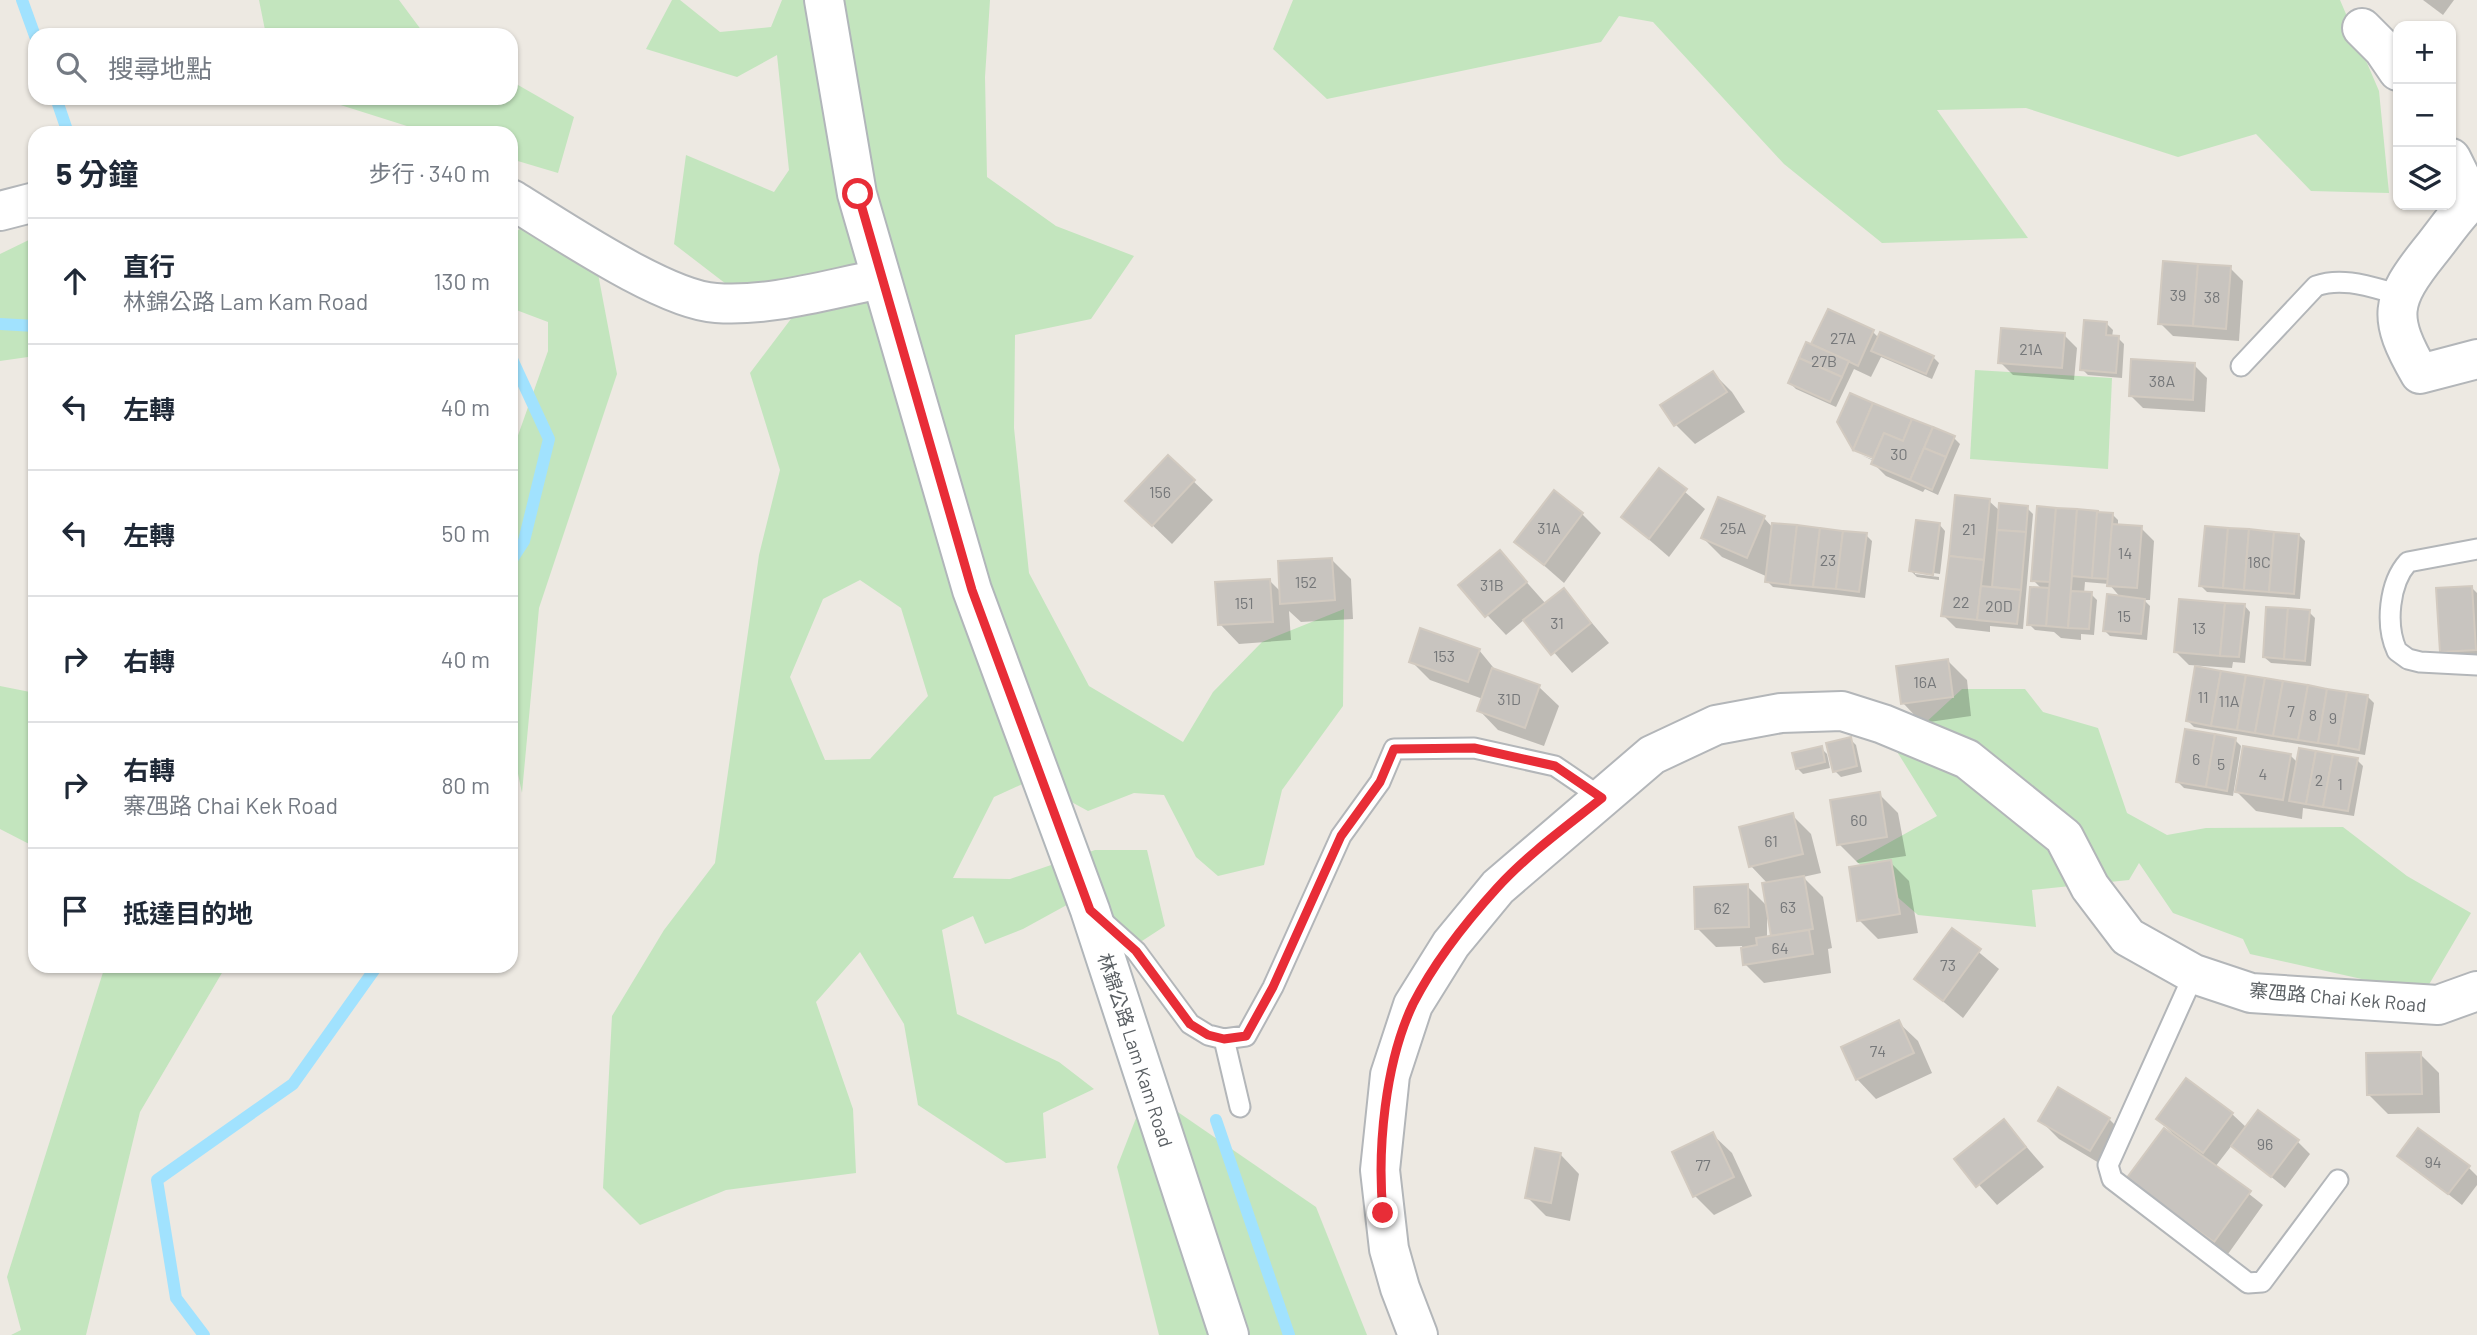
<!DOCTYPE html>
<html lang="zh-TW">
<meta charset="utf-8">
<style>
body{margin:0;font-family:Barlow,"Noto Sans TC",sans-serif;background:#f2f2f3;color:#1f2937}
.controls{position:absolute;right:21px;top:21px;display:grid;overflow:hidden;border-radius:14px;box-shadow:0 2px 5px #0004}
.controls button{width:63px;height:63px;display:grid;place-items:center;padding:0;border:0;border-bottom:2px solid #e0e1e3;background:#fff;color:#1f2937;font:35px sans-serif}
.stop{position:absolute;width:21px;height:21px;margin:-16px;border:5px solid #e82d37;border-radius:50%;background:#fff}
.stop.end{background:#e82d37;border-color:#fff;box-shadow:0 2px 7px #0008}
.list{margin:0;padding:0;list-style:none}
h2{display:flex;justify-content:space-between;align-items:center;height:91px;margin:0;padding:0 28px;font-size:30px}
h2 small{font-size:23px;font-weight:400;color:#747a83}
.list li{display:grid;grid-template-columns:46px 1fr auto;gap:21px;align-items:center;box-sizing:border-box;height:126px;padding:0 28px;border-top:2px solid #e0e1e3}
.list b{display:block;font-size:26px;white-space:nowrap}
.list p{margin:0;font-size:23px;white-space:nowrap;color:#747a83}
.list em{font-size:23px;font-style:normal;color:#747a83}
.icon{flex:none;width:38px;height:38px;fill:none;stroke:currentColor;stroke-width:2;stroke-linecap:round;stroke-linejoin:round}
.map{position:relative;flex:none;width:2477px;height:1335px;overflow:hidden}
.search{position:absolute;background:#fff;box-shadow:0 2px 5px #0004;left:28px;top:28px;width:490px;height:77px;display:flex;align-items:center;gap:18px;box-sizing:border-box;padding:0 24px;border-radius:21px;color:#747a83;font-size:26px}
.panel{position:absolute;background:#fff;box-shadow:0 2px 5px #0004;left:28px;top:126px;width:490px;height:847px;border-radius:21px}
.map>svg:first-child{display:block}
.green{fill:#c3e5be;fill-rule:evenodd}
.shadow{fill:#0003;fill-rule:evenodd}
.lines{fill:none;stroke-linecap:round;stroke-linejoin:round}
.stream{stroke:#a1e2fe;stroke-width:12}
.building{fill:#c8c4bf;stroke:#d2cac0;stroke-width:2}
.lane-casing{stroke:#b3b6b9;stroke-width:23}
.street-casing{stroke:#b3b6b9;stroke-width:42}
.secondary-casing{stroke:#b1b6ba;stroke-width:42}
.lane{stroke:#fff;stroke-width:19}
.street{stroke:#fff;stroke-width:38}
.secondary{stroke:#fff;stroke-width:38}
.route{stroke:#e82d37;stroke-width:9}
.labels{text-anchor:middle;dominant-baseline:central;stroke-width:6;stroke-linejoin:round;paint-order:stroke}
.number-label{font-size:16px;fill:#76787a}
.street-label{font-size:19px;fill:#5a5f63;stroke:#fff}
</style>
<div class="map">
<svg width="2477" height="1335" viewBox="0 0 2477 1335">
<rect width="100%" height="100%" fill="#ede9e2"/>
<g class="green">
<polygon points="259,0 399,0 422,31 429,35 266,35"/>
<path d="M 672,0 L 680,0 L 720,32 L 771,27 L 782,0 L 990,0 L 985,77 L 987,177 L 1056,226 L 1134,256 L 1091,319 L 1015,335 L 1014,428 L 1029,573 L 1089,686 L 1183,742 L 1213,692 L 1262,642 L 1344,609 L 1343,706 L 1282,790 L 1264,865 L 1218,876 L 1196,857 L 1164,795 L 1134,793 L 1088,811 L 1031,780 L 994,797 L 953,878 L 1010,879 L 1095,850 L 1147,850 L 1165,926 L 1122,954 L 1074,901 L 1023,929 L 985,944 L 973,916 L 942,930 L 957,1014 L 1059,1062 L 1094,1089 L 1043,1113 L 1046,1158 L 1006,1163 L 918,1105 L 904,1024 L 860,952 L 816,1002 L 853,1109 L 856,1173 L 726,1190 L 640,1225 L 603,1188 L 612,1016 L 664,930 L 715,863 L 759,555 L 780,470 L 750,373 L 803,303 L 730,287 L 674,244 L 686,155 L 774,192 L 789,170 L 777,55 L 737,77 L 646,49 ZM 860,580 L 901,608 L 928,696 L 870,759 L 825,760 L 790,677 L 823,599 Z"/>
<polygon points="1293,0 2340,0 2379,91 2389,193 2311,191 2256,134 2178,157 2026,108 1937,110 2028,238 1882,243 1784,164 1653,22 1619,16 1601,42 1327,99 1273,49"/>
<polygon points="511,81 574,117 558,173 511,159 511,133 429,133 331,102 326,98 511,98"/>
<polygon points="521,228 596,263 617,374 539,608 522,793 511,740 511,455 548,351 548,322 511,308 511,236"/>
<polygon points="35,237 35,356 0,361 0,254"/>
<polygon points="1975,370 2112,378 2108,469 1970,459"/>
<polygon points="0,686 35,693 35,847 0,829"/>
<polygon points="1962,689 2025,689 2043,712 2098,728 2127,813 2167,835 2206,828 2343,827 2407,876 2471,913 2424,993 2250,954 2243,939 2173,913 2139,863 2129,880 2032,890 2036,927 1918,915 1856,861 1937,816 1896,750"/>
<polygon points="105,966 226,966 140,1112 86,1335 11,1335 21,1330 7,1277"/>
<polygon points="1172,1108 1316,1207 1367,1335 1159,1335 1117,1167 1138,1113"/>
</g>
<g class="shadow">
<polygon points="2423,0 2454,0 2443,15"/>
<polygon points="2230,268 2243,281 2239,341 2173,336 2160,323"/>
<polygon points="2106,323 2113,330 2112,337 2118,338 2124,344 2122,378 2088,375 2082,369"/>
<polygon points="1873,332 1879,338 1933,357 1939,363 1932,379 1881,357 1871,377 1854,369 1836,407 1796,389 1790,383 1819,349 1814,344"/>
<polygon points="2064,335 2077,348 2074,380 2013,375 2000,362"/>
<polygon points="2194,365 2207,378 2205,412 2143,408 2130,395"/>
<polygon points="1713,373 1732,392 1745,412 1695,444 1676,425"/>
<polygon points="1911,421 1954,438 1960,444 1938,495 1925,489 1923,492 1886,476 1873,463 1874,461 1861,455 1881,463 1882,460 1855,449 1839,422"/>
<polygon points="1169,458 1213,500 1172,544 1147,520"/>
<polygon points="1659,470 1705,509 1669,557 1623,517"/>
<polygon points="1989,501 2000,511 2027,508 2033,514 2023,629 1990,626 1990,632 1956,628 1943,615"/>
<polygon points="2039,508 2112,514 2118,520 2118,527 2141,528 2154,541 2150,600 2144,600 2150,606 2147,640 2110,636 2104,630 2121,598 2109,584 2085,582 2084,594 2091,594 2097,600 2094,635 2081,634 2081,640 2061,638 2054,632 2035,630 2029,624 2042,589 2033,580"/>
<polygon points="1582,514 1601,533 1564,583 1517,542"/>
<polygon points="1764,518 1773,528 1866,535 1872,541 1865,598 1773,587 1767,581 1768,577 1722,557 1703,538"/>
<polygon points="1939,524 1945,531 1940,574 1915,570 1915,574 1939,577 1939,580 1917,577 1911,571"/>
<polygon points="2299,535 2305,541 2300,599 2207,592 2201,586"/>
<polygon points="1500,552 1546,604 1564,590 1609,643 1572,673 1525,619 1506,635 1460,586"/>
<polygon points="1332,560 1351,579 1353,619 1301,622 1289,611 1291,640 1239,644 1220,624 1270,581 1281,592"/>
<polygon points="2472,588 2477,593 2477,669 2460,670 2441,651"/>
<polygon points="2244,605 2250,612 2245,663 2233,662 2232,668 2189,665 2176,652"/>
<polygon points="2309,612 2315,618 2311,666 2271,663 2264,657"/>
<polygon points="1479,650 1497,672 1539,687 1559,706 1544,746 1498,730 1479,710 1483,699 1430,680 1411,661"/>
<polygon points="1948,661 1967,680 1971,716 1922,723 1903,703"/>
<polygon points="2368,697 2374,703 2365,755 2194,727 2187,720"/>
<polygon points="1850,739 1856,745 1862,772 1841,777 1834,770"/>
<polygon points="2235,740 2241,746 2233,796 2184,788 2178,782"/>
<polygon points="1821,748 1827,754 1830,768 1803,774 1797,768"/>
<polygon points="2290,755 2298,763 2357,760 2363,766 2354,816 2303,808 2302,819 2256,811 2237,792"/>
<polygon points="1879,794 1898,813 1906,856 1858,863 1839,844"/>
<path d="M 1792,815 L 1811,834 L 1821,873 L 1803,877 L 1823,897 L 1832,948 L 1828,949 L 1831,973 L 1764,983 L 1745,964 L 1742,946 L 1716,947 L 1697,928 L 1747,886 L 1768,907 L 1768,884 L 1751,866 ZM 1767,911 L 1769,911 L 1773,937 L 1767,938 Z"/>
<polygon points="1890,862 1909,881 1918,933 1878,939 1859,920"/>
<polygon points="1952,930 1999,969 1963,1018 1916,979"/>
<polygon points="1898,1022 1918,1041 1932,1073 1876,1099 1857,1079"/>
<polygon points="2420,1054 2439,1073 2440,1113 2388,1114 2368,1094"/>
<polygon points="2232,1114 2247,1128 2298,1142 2310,1154 2285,1188 2232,1145 2215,1167 2263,1205 2228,1254 2142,1192 2175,1136 2158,1119"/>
<polygon points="2109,1119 2128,1138 2109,1169 2059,1139 2040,1120"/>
<polygon points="2004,1121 2044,1167 1997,1205 1956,1159"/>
<polygon points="1712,1134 1732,1153 1752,1196 1714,1215 1695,1196"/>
<polygon points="1560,1154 1579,1174 1570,1221 1546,1216 1527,1197"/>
<polygon points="2400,1156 2468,1167 2477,1176 2477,1185 2462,1205"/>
</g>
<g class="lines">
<g class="stream">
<polyline points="22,0 35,36"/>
<polyline points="56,98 68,133"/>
<polyline points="0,324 35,326"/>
<polyline points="511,357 549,439 524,541 511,561"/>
<polyline points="1216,1120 1289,1335"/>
<polyline points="204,1335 176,1298 157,1180 293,1084 377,966"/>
</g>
</g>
<g class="building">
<polygon points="2163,261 2198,264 2193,326 2158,324"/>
<polygon points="2198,264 2231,266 2226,329 2193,326"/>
<polygon points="1828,309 1874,330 1858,366 1811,344"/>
<polygon points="2084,320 2107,322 2106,335 2119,336 2116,373 2080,370"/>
<polygon points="2001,328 2065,333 2062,368 1998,363"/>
<polygon points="1880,332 1934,356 1926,374 1871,351"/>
<polygon points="1806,342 1849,361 1842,377 1799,358"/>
<polygon points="1799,358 1842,377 1830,402 1788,383"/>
<polygon points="2131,359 2195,363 2193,400 2129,396"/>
<polygon points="1713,371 1727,392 1674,426 1660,405"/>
<polygon points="1850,393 1873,403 1853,450 1837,422"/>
<polygon points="1873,403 1912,419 1903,441 1884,433 1873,458 1853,450"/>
<polygon points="1912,419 1933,427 1910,480 1871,464 1884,433 1903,441"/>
<polygon points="1933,427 1955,436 1946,457 1924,448"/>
<polygon points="1924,448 1946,457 1932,490 1910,480"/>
<polygon points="1168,455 1195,480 1152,526 1125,501"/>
<polygon points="1659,468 1687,489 1649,539 1621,517"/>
<polygon points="1554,490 1583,513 1544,565 1514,542"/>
<polygon points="1955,495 1990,499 1984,560 1949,556"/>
<polygon points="1718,497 1765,516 1747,558 1701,538"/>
<polygon points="1999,503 2028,506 2026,532 1997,530"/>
<polygon points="2037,506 2056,508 2050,582 2031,581"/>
<polygon points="2056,508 2077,509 2068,628 2046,626"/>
<polygon points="2077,509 2098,511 2092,578 2072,576"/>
<polygon points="2097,512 2113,513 2108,579 2092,578"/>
<polygon points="1916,520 1940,523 1933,575 1909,571"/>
<polygon points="1772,523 1797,525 1790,585 1765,582"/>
<polygon points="2112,524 2142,526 2137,588 2107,586"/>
<polygon points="1797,525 1820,528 1813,587 1790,585"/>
<polygon points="2205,526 2228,528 2223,588 2199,586"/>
<polygon points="1820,528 1843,531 1836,589 1813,587"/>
<polygon points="2228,528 2249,529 2244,590 2223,588"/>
<polygon points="2249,529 2274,532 2269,592 2244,590"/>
<polygon points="1997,530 2026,532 2021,590 1992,587"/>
<polygon points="1843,531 1867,533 1859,592 1836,589"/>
<polygon points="2274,532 2299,534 2294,594 2269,592"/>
<polygon points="1500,550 1527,582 1485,617 1458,585"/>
<polygon points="1949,556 1984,560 1977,620 1941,616"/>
<polygon points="1332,558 1335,600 1280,604 1278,561"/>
<polygon points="1270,579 1273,622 1218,625 1215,582"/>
<polygon points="1981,586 2021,590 2017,624 1977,620"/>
<polygon points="2472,586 2476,650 2440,652 2436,588"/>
<polygon points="2030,587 2049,588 2046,626 2027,625"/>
<polygon points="1564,588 1591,623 1551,655 1523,620"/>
<polygon points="2071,591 2092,592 2089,629 2068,628"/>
<polygon points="2107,594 2145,599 2141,634 2103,631"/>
<polygon points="2179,599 2225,603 2220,656 2174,652"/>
<polygon points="2225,603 2245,604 2239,657 2220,656"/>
<polygon points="2266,607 2288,608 2284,659 2263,657"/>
<polygon points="2288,608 2310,610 2305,661 2284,659"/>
<polygon points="1420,628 1480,649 1468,682 1409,662"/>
<polygon points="1948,659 1953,697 1901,704 1896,666"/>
<polygon points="2195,666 2221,671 2211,726 2186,721"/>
<polygon points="1492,668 1540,685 1525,728 1477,711"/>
<polygon points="2221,671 2246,675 2237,730 2211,726"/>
<polygon points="2246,675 2265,678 2255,733 2237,730"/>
<polygon points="2265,678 2283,681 2273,736 2255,733"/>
<polygon points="2283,681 2308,685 2298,740 2273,736"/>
<polygon points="2308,685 2327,689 2318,743 2298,740"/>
<polygon points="2327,689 2347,692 2338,746 2318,743"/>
<polygon points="2347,692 2368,695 2359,750 2338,746"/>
<polygon points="2185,729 2215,734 2206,787 2176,782"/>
<polygon points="2215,734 2236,738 2227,791 2206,787"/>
<polygon points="1851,737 1857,766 1833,772 1826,743"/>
<polygon points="1822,746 1825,762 1796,769 1792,753"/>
<polygon points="2243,746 2291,754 2283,800 2235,792"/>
<polygon points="2299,748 2316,751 2306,804 2289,801"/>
<polygon points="2316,751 2333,754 2323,807 2306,804"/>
<polygon points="2333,754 2358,758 2348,811 2323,807"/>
<polygon points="1880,792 1887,837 1837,845 1830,800"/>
<polygon points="1793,813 1803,854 1749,867 1739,827"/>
<polygon points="1891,860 1900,914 1857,921 1849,867"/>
<polygon points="1804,876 1813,929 1771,936 1762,883"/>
<polygon points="1748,884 1749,927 1695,929 1694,887"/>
<polygon points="1952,928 1981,949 1943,1001 1914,979"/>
<polygon points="1809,930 1813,954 1743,965 1741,948 1757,945 1756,938"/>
<polygon points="1899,1020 1914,1053 1856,1080 1841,1047"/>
<polygon points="2421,1052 2422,1094 2367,1095 2366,1053"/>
<polygon points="2186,1078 2233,1113 2203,1153 2156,1119"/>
<polygon points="2058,1087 2110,1118 2090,1151 2038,1121"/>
<polygon points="2258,1110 2299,1140 2271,1177 2231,1146"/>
<polygon points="2004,1119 2026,1147 1976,1187 1954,1159"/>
<polygon points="2164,1128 2251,1191 2214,1242 2126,1179"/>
<polygon points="2418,1128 2470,1166 2448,1194 2397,1156"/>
<polygon points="1713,1132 1734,1177 1693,1197 1672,1152"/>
<polygon points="1535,1148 1561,1153 1551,1203 1525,1198"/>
</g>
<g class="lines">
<g class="lane-casing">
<g id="lane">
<path d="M 2241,366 L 2316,286 C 2344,276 2373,288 2401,295"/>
<path d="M 2477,549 L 2408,562 C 2389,583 2385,625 2397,651 L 2408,659 L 2420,662 L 2477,665"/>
<polyline points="1099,918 1136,951 1190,1024 1208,1035 1224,1039 1246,1036 1273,987 1341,836 1380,782 1394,749 1474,748 1555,766 1602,798"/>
<polyline points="2194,974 2108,1165 2112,1179 2248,1283 2262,1282 2338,1180"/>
<polyline points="1224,1039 1240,1107"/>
</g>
</g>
<g class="street-casing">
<g id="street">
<polyline points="2362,28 2383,49 2398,71"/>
<path d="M 2451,158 L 2463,182 L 2468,204 C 2454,218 2443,235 2430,251 C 2390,301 2387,317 2420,374 L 2477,359"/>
<path d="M 511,199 C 559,228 664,300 716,303 C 770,307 828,289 881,279"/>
<polyline points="0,211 35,202"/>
<polyline points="1418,1335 1400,1288 1389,1249 1380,1170 1390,1075 1413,1005 1451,944 1498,887 1652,755 1716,725 1781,713 1842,711 1883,724 1967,759 2064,837 2090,887 2128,937 2194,974 2251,993 2438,1005 2477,991"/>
</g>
</g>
<g class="secondary-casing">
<polyline id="secondary" points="824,0 857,194 972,590 1090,910 1229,1335"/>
</g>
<use href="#lane" class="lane"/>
<use href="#street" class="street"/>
<use href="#secondary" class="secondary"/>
</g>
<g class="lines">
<path class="route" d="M 858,194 L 972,590 L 1090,910 L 1136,951 L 1190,1024 L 1208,1035 L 1224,1039 L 1246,1036 L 1273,987 L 1341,836 L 1380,782 L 1394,749 L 1474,748 L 1555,766 L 1602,798 C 1567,826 1528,854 1497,888 C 1466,922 1434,963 1413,1004 C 1385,1063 1377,1149 1383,1213"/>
</g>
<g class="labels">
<g class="number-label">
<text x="2178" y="294">39</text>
<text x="2212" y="296">38</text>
<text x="1843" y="337">27A</text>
<text x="2031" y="348">21A</text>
<text x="1824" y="360">27B</text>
<text x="2162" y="380">38A</text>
<text x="1899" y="453">30</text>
<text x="1160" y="491">156</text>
<text x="1549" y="527">31A</text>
<text x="1733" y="527">25A</text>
<text x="1969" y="528">21</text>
<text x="2125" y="552">14</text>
<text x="1828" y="559">23</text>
<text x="2259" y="561">18C</text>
<text x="1306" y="581">152</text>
<text x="1492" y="584">31B</text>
<text x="1961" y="601">22</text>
<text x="1244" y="602">151</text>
<text x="1999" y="605">20D</text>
<text x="2124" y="615">15</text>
<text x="1557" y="622">31</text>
<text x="2199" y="627">13</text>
<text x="1444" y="655">153</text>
<text x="1925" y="681">16A</text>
<text x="2203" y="696">11</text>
<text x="1509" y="698">31D</text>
<text x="2229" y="700">11A</text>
<text x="2291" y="710">7</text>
<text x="2313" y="714">8</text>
<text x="2333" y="717">9</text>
<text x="2196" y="758">6</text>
<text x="2221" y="763">5</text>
<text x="2263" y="773">4</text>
<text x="2319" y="779">2</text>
<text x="2340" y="783">1</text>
<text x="1859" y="819">60</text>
<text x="1771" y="840">61</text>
<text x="1788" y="906">63</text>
<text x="1722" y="907">62</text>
<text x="1780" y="947">64</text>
<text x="1948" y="964">73</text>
<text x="1878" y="1050">74</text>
<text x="2265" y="1143">96</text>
<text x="2433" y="1161">94</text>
<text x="1703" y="1164">77</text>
</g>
<g class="street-label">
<text transform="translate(2338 997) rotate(5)">寨乪路 Chai Kek Road</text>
<text transform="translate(1136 1050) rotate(72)">林錦公路 Lam Kam Road</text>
</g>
</g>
</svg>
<div class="controls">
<button>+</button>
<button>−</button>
<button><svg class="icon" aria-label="layers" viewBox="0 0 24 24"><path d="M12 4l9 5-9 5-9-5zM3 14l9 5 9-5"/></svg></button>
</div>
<div class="stop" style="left:858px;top:194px"></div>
<div class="stop end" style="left:1383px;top:1213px"></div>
<div class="search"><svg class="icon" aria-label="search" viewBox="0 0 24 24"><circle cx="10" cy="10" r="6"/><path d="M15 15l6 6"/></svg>搜尋地點</div>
<section class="panel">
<h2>5 分鐘<small>步行 · 340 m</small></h2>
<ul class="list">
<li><svg class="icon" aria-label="ahead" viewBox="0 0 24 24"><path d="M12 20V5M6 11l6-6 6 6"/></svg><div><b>直行</b><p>林錦公路 Lam Kam Road</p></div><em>130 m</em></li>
<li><svg class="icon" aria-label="left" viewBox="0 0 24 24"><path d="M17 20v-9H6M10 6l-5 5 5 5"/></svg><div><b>左轉</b></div><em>40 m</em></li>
<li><svg class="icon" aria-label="left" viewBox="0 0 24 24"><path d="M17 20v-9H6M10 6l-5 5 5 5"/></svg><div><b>左轉</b></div><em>50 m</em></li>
<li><svg class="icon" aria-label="right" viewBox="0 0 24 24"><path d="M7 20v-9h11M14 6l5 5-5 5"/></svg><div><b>右轉</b></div><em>40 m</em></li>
<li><svg class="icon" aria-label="right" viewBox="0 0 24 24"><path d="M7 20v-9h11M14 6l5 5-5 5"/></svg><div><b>右轉</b><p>寨乪路 Chai Kek Road</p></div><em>80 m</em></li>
<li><svg class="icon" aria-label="arrive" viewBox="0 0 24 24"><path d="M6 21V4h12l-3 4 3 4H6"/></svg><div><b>抵達目的地</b></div></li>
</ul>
</section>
</div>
